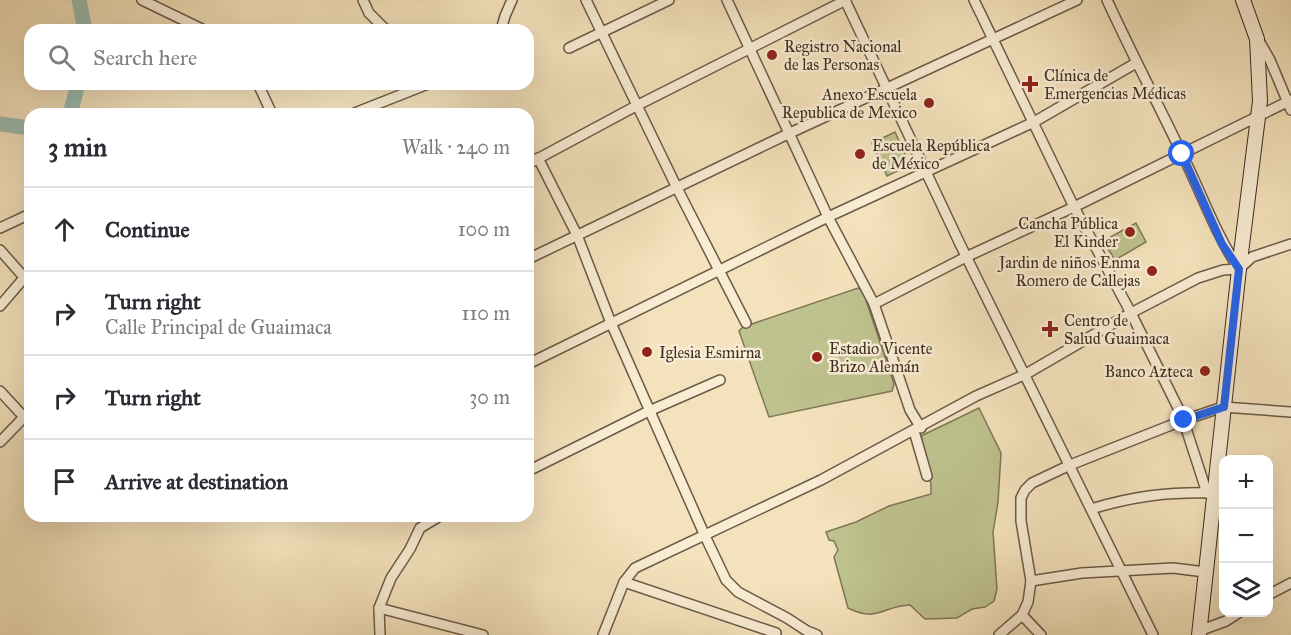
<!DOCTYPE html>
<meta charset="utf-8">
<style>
body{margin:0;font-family:"IM FELL Great Primer",serif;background:#f7f7f7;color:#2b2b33}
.controls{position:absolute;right:18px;bottom:18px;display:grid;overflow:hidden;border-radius:12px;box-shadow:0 6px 24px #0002}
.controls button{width:54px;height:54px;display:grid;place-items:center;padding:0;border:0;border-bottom:2px solid #e1e1e2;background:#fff;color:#2b2b33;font:30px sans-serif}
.stop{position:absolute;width:18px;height:18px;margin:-14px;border:4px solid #2563eb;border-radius:50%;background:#fff}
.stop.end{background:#2563eb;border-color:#fff;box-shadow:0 2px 6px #0008}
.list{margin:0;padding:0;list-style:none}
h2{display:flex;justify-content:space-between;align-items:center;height:78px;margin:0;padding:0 24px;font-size:26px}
h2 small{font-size:20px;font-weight:400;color:#7c7c81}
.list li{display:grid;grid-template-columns:39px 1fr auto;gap:18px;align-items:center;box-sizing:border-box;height:84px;padding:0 24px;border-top:2px solid #e1e1e2}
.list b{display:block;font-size:22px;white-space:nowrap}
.list p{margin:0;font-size:20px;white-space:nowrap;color:#7c7c81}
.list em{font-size:20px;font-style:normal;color:#7c7c81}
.icon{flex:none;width:33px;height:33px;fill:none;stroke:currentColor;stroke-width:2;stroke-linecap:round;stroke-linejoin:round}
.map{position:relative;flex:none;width:1291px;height:635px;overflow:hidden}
.search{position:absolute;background:#fff;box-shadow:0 6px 24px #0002;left:24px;top:24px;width:510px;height:66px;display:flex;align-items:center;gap:15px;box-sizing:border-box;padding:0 21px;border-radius:18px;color:#7c7c81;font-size:22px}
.panel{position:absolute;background:#fff;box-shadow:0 6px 24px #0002;left:24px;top:108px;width:510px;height:414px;border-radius:18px}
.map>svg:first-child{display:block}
.grass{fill:#bec28e;stroke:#7e7758;stroke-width:1.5}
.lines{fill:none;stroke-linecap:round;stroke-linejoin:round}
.river{stroke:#9cbeb1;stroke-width:15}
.minor-casing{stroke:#6b5a48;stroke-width:12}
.secondary-casing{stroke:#3d2c22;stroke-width:16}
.minor{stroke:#f8ecd3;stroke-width:9}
.secondary{stroke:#f8ecd3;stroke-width:14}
.route{stroke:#2563eb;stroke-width:8}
.poi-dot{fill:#8f2418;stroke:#f8ecd3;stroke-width:2}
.labels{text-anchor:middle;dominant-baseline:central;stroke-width:5;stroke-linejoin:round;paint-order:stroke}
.poi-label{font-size:16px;fill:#3d2c22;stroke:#f8ecd3;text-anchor:start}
</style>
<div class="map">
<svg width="1291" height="635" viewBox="0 0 1291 635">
<rect width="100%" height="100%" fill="#f4e2bc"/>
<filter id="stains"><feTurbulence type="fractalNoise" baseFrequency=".00333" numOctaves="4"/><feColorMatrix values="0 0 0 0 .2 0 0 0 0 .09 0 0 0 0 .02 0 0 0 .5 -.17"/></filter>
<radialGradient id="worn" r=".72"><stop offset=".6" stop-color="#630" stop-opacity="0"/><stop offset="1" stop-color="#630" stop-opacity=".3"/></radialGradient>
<g class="grass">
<polygon points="895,132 910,165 887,176 872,143"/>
<polygon points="1136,223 1146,242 1115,260 1103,241"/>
<polygon points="858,288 863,291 894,384 892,391 769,417 739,331 743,327"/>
<path d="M 979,408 L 1001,453 L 998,502 L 993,532 L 997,589 L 994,601 L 985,607 L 972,609 L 957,618 L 925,619 L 910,605 C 882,606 878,623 848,608 L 834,557 L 838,550 L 834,541 L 829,540 L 826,532 L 856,522 L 889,506 L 931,494 L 931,484 L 921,436 Z"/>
</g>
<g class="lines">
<g class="river">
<polyline points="79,0 85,30"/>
<polyline points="70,114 78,84"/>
<polyline points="0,124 30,128"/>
</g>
<g class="minor-casing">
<g id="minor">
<polyline points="142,0 204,30"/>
<polyline points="363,0 369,13 386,30"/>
<polyline points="586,0 677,188 746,323"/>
<polyline points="727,0 828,217 874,304 910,410 921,428"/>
<polyline points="845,0 960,244 1153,635"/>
<polyline points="974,0 1074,207 1131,313 1182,416 1207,493"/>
<path d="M 1107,0 C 1131,52 1157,102 1182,154 C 1201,192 1215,233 1239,269"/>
<polyline points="501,30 505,16 512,0"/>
<polyline points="1258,39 1270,60 1291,110"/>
<polyline points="569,48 669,0"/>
<polyline points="258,84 272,114"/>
<polyline points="352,114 428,84"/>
<polyline points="538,158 577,235 611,323 705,536 726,580 738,592 787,618 807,631 817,635"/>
<polyline points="528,164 636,106 846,0"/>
<polyline points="0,228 30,214"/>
<polyline points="0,250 30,284"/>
<polyline points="528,259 790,133 1077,0"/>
<polyline points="874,304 966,257 1074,207 1291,100"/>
<polyline points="0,306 24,278"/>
<polyline points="528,364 828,217 1034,122 1136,63"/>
<polyline points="0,391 24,417"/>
<polyline points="914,431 927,476"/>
<polyline points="0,442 30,411"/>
<polyline points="528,471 649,411 720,380"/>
<path d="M 1091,509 C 1134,496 1167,492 1213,493"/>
<polyline points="1031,581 1082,573 1173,568 1205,572"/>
<polyline points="624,582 776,633"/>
<polyline points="1268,595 1291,583"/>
<polyline points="379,608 483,635"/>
<polyline points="1022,615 1041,635"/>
<polyline points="1199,631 1226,621 1240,612"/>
<polyline points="380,635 379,608 391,578 410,549 420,528 440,516"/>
<polyline points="603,635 624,582 635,568 821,480 976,396 1026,374 1131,313 1198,278 1223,270 1239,269 1252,257 1291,244"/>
<polyline points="999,635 1022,615 1028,602 1031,581 1021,521 1021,498 1025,490 1032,483 1070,465 1184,420 1223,407 1291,412"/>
</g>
</g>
<g class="secondary-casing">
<polyline id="secondary" points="1199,635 1239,269 1260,101 1257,39 1243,0"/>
</g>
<use href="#minor" class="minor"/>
<use href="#secondary" class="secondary"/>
</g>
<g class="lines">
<polyline class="route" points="1182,154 1222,244 1239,269 1224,407 1184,420"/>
</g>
<g class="poi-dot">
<circle cx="772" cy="55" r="6"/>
<path d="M1027 75h6v6h6v6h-6v6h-6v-6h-6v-6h6z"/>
<circle cx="929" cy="103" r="6"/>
<circle cx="860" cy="154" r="6"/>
<circle cx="1130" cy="232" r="6"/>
<circle cx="1152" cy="271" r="6"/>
<path d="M1047 320h6v6h6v6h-6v6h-6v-6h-6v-6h6z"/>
<circle cx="647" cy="352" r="6"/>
<circle cx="817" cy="357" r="6"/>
<circle cx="1205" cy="371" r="6"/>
</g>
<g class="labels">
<g class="poi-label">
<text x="784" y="46">Registro Nacional<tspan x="784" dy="18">de las Personas</tspan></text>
<text x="1044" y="75">Clínica de<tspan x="1044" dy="18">Emergencias Médicas</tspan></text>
<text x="917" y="94" text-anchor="end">Anexo Escuela<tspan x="917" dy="18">Republica de Mexico</tspan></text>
<text x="872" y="145">Escuela República<tspan x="872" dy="18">de México</tspan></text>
<text x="1118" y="223" text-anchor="end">Cancha Pública<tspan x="1118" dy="18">El Kinder</tspan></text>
<text x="1140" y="262" text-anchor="end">Jardin de niños Enma<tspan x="1140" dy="18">Romero de Callejas</tspan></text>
<text x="1064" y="320">Centro de<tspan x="1064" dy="18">Salud Guaimaca</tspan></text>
<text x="829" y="348">Estadio Vicente<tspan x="829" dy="18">Brizo Alemán</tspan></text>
<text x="659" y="352">Iglesia Esmirna</text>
<text x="1193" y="371" text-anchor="end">Banco Azteca</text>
</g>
</g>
<rect width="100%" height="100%" filter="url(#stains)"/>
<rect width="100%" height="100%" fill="url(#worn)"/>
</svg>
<div class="controls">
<button>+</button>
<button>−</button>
<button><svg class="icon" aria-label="layers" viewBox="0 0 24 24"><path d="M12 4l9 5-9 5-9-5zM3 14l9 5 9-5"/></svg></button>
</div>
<div class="stop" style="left:1182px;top:154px"></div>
<div class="stop end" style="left:1184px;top:420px"></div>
<div class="search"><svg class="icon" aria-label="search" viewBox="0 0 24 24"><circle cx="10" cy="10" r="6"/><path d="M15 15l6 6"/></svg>Search here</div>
<section class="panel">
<h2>3 min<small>Walk · 240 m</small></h2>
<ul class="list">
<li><svg class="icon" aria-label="ahead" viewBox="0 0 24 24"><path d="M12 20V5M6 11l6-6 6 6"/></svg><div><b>Continue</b></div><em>100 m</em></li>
<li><svg class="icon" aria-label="right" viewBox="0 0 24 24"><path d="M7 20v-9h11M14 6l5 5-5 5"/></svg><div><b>Turn right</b><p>Calle Principal de Guaimaca</p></div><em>110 m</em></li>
<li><svg class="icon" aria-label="right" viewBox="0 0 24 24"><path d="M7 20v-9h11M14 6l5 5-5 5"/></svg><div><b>Turn right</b></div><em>30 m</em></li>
<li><svg class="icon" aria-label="arrive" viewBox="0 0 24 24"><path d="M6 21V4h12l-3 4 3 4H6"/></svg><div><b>Arrive at destination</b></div></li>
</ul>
</section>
</div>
